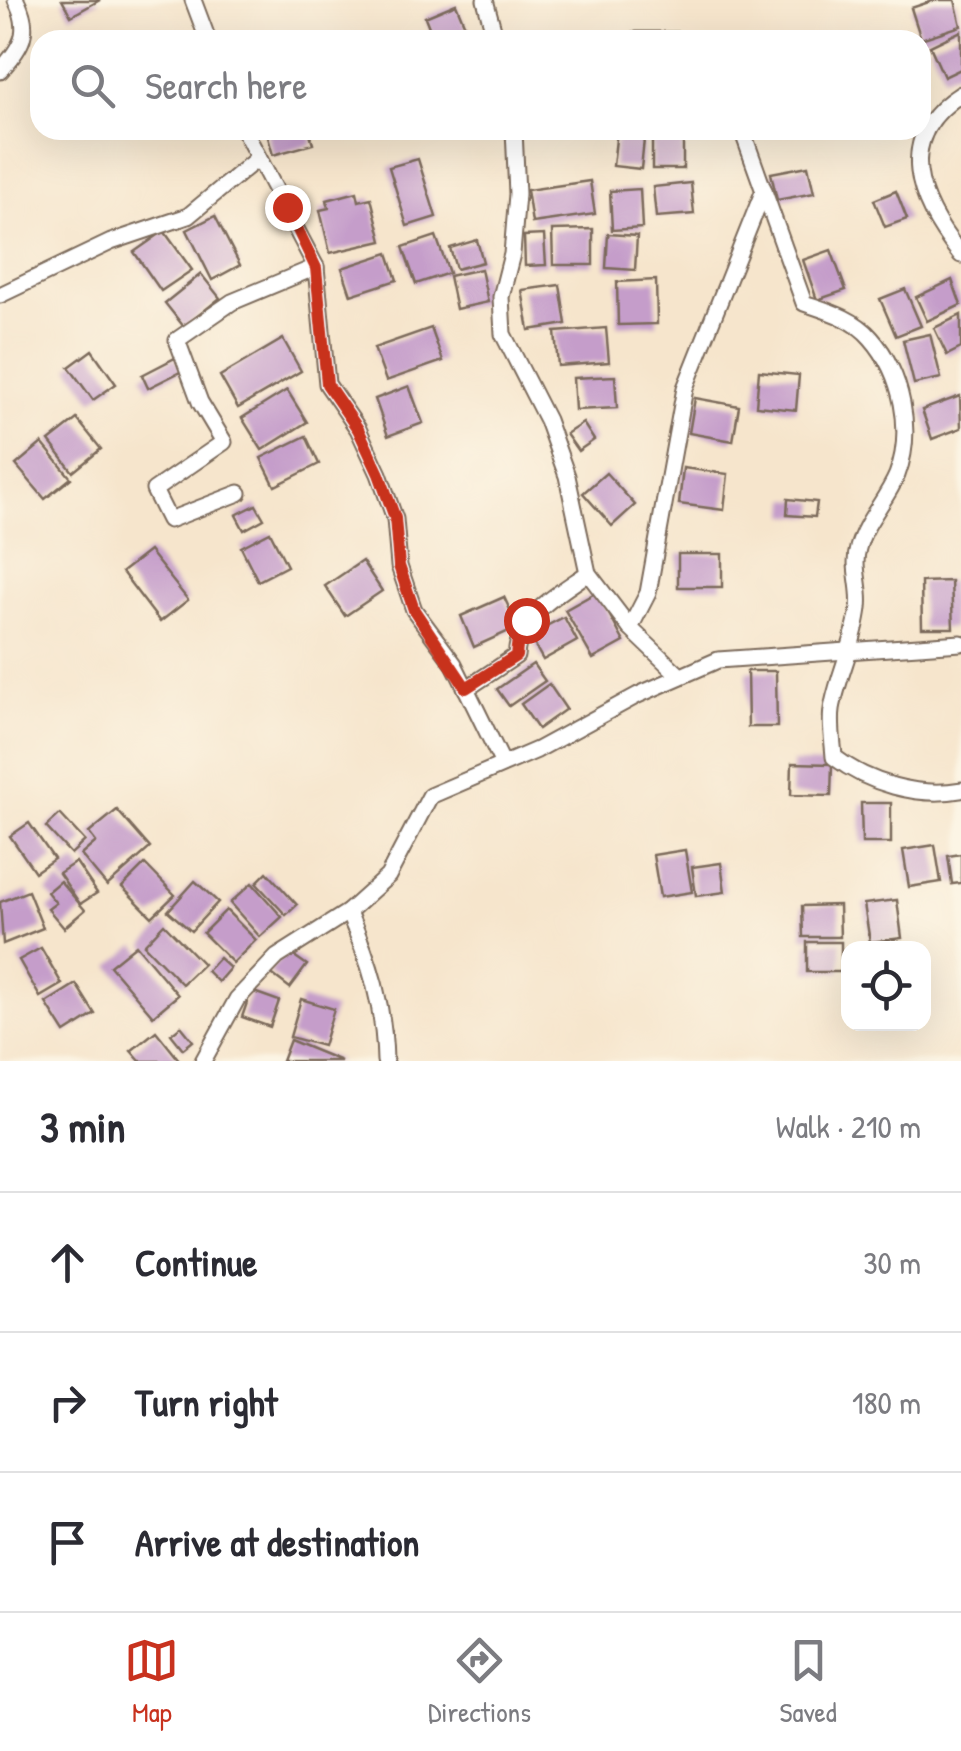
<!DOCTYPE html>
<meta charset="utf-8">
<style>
body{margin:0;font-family:"Patrick Hand",sans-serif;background:#f2f2f3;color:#2b2b33}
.controls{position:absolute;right:30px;bottom:30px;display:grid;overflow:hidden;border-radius:20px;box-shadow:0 10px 40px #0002}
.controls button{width:90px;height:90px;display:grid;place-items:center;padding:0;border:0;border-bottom:2px solid #e1e1e2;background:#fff;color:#2b2b33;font:50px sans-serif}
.stop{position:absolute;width:30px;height:30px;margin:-22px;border:8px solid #c8321e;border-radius:50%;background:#fff}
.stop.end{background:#c8321e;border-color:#fff;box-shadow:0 2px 10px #0008}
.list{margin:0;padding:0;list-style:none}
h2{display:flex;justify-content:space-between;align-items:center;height:130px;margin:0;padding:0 40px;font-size:42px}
h2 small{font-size:32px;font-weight:400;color:#7c7c81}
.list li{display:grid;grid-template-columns:65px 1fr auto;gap:30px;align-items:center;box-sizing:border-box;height:140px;padding:0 40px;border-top:2px solid #e1e1e2}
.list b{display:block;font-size:38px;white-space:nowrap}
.list em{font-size:32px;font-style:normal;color:#7c7c81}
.icon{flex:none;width:55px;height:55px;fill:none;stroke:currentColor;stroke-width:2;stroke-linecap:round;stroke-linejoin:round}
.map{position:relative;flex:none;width:961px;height:1061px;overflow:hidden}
.search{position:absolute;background:#fff;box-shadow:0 10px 40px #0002;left:30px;right:30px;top:30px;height:110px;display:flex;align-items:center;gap:25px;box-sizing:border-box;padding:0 35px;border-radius:30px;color:#7c7c81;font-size:38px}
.sheet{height:550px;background:#fff}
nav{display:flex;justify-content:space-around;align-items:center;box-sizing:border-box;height:140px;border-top:2px solid #e1e1e2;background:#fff;font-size:28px;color:#7c7c81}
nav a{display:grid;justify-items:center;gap:5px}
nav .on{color:#c8321e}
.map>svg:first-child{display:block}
.building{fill:#c59dca}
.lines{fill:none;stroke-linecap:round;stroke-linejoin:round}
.street-casing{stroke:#7c6b5b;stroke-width:19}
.street{stroke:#fff;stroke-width:15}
.route{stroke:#c8321e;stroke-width:12}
</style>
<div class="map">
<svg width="961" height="1061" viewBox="0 0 961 1061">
<rect width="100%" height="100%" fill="#fcf5e5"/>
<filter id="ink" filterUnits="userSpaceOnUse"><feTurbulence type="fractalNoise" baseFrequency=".01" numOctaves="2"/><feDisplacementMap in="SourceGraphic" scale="20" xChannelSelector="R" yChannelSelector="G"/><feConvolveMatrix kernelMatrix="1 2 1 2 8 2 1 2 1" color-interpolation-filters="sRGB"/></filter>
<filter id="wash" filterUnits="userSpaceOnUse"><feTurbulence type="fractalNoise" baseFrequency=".0048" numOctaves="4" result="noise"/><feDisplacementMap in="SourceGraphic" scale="40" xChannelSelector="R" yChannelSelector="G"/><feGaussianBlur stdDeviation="2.25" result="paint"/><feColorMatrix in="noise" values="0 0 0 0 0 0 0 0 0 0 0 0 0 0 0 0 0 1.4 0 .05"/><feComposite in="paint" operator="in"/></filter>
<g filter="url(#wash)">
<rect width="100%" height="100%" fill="#f6e5cc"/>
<g id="blocks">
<g class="building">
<polygon points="62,0 100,0 71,16"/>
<polygon points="935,0 955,0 961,26 921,39 911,8"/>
<polygon points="456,4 471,40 434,40 425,17"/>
<polygon points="961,31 961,69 944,77 930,46"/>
<polygon points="266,130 309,130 313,144 273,155"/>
<polygon points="617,130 645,130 641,169 613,166"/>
<rect x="652" y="130" width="31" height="39"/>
<polygon points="418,159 436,217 407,226 389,167"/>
<polygon points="808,166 814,193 777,200 771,173"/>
<polygon points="590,181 595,214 532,223 527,190"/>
<polygon points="691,183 694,214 656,217 653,187"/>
<polygon points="640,189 642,228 612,230 610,191"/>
<polygon points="896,191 907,219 885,227 874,200"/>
<polygon points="357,192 359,201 371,198 382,241 330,253 320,210 329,208 327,200"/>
<polygon points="215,216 240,265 212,280 187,230"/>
<polygon points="593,229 593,265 553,265 552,230"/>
<polygon points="164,231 192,270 161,291 134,252"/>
<polygon points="608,234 637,236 635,270 606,268"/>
<polygon points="544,235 546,265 525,266 524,236"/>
<polygon points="436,236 449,273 416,284 403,247"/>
<polygon points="477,240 483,262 456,269 450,248"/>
<polygon points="831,250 846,290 817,300 803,260"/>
<polygon points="388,253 397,280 351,295 342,268"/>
<polygon points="481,269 488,302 456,309 449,276"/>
<polygon points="201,274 220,298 184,327 165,303"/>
<polygon points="656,280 657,324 618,325 617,282"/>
<polygon points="952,280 961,305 927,321 916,297"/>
<polygon points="560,285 566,324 529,330 522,290"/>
<polygon points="905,289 921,326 896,336 880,299"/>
<polygon points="961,315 961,348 947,355 934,328"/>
<polygon points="431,328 443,361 386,381 374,348"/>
<polygon points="606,328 609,362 558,366 555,332"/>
<polygon points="930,334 941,378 914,384 903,340"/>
<polygon points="283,339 301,371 238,408 220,376"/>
<polygon points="92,350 116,384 93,400 69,367"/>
<polygon points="175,358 182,371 148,388 142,375"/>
<polygon points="759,371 799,375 796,410 756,406"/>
<polygon points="615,376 617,408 575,410 573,378"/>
<polygon points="409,386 423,423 388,436 375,399"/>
<polygon points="287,390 307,422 262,450 242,418"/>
<polygon points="960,396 961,428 932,439 922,410"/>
<polygon points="695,398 739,406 733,441 689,433"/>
<polygon points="77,419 101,449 73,472 49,441"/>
<polygon points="583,423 594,440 578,451 566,434"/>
<polygon points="306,436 319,464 275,486 261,458"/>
<polygon points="42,443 71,478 45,499 16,465"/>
<polygon points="683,468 728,474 724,510 679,504"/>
<polygon points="606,473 635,505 612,526 583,493"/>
<polygon points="788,499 817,502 815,517 787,515"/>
<polygon points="256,505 264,519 244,530 236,515"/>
<polygon points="270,532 287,566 258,581 241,547"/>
<polygon points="149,551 188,600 160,622 122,572"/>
<rect x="678" y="554" width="44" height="33"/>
<polygon points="362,561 382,591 345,616 325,586"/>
<polygon points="951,581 953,628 922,628 921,582"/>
<polygon points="597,592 624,642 593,659 565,610"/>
<polygon points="504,597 518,627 474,647 461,616"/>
<polygon points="564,617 577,641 543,660 529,635"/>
<polygon points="533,664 545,681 509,706 497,689"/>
<polygon points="747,671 776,671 777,727 748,727"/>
<polygon points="549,684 566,709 538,729 521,704"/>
<polygon points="792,763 832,764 831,796 791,795"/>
<polygon points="861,803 891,803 891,843 862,843"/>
<polygon points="117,810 150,848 107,886 81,855 96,842 89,833"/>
<polygon points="60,814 85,841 71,854 46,827"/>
<polygon points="29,823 54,859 35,872 10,836"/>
<polygon points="935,845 941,882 909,887 903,850"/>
<polygon points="685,850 692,892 660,897 653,855"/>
<polygon points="961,854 961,883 952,884 948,856"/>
<polygon points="76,862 97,893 80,904 59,873"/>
<polygon points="721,863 725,892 696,896 692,867"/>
<polygon points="145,864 175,895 152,917 122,887"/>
<polygon points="267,872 297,905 286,915 256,883"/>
<polygon points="60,881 85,910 64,928 48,909 56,903 47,892"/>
<polygon points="195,881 218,902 191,931 168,911"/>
<polygon points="252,883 282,917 260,937 230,903"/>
<polygon points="28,891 43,928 3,944 0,902"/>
<polygon points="897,900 902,938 870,942 864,904"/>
<polygon points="839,905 840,937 803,937 802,906"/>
<polygon points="226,910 256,940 233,963 203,933"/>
<polygon points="164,924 203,964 182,984 144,945"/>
<rect x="807" y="942" width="34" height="30"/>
<polygon points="136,945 178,995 153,1016 110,966"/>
<polygon points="41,948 62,984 40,997 19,960"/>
<polygon points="287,951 307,965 290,988 269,972"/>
<polygon points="219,958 230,968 218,982 207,971"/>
<polygon points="76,984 95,1014 65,1033 46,1003"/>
<polygon points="251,991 279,1001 270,1027 242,1017"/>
<polygon points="301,999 334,1009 323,1046 290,1037"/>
<polygon points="181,1026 193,1041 183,1049 171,1034"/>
<polygon points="156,1031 180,1061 140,1061 131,1051"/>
<polygon points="290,1040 341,1061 282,1061"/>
</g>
</g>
</g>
<g filter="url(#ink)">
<use href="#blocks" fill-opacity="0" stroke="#7c6b5b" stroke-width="2.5"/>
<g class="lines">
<g class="street-casing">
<g id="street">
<polyline points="193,0 208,40"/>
<polyline points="485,0 496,40"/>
<polyline points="636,40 687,40"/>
<path d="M 0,71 C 22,47 32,31 16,0"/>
<path d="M 961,94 C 892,138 918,202 961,255"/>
<polyline points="244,130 316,267 327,384 358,429 379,474 395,519 399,566 414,610 454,664 503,764"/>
<polyline points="514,130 517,194 512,254 501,297 503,334 547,420 567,476 588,573 630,628 680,676"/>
<path d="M 742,130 L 804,303 C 827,311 854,318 871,338 C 902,373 914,431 897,475 C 886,501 865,521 858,548 C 852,568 862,588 859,608 C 855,642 840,671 833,704 C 829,720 833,741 834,757 C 868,783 918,798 961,790"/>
<polyline points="0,295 111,242 188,216 258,158"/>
<polyline points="239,493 169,520 154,490 224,442 200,402 177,340 232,302 316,267"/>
<polyline points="630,628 648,593 685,388 764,190"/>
<path d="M 466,689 L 516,656 C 519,614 557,595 588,573"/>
<path d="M 348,912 C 370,961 384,1006 385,1061"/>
<polyline points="203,1061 237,999 277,957 348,912 388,876 430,796 537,750 638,695 718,660 961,643"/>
</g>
</g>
<use href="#street" class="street"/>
</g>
</g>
<g class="lines" filter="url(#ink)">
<polyline class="route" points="287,207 316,268 327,384 358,429 379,474 395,518 399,566 414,610 466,688 516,656 518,638 526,620"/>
</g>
</svg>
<div class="controls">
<button><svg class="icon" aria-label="locate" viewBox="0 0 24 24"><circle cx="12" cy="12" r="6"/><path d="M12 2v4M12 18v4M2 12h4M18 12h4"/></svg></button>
</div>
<div class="stop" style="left:526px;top:620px"></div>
<div class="stop end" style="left:287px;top:207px"></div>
<div class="search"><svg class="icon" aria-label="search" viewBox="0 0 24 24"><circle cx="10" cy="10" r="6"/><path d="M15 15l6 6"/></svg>Search here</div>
</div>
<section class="sheet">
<h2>3 min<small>Walk · 210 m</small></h2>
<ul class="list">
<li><svg class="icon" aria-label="ahead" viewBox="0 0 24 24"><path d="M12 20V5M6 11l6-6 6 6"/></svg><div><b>Continue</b></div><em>30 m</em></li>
<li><svg class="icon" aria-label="right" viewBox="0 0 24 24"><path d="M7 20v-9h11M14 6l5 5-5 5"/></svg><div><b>Turn right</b></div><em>180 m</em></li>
<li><svg class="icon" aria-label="arrive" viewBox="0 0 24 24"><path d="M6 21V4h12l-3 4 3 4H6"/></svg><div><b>Arrive at destination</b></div></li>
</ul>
</section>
<nav>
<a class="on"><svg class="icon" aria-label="map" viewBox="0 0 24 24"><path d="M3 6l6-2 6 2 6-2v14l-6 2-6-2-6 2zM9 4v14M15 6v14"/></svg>Map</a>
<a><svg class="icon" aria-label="directions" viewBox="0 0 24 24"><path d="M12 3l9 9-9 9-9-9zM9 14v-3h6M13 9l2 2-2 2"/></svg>Directions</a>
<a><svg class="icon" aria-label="saved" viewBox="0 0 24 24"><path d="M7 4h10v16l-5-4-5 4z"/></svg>Saved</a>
</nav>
